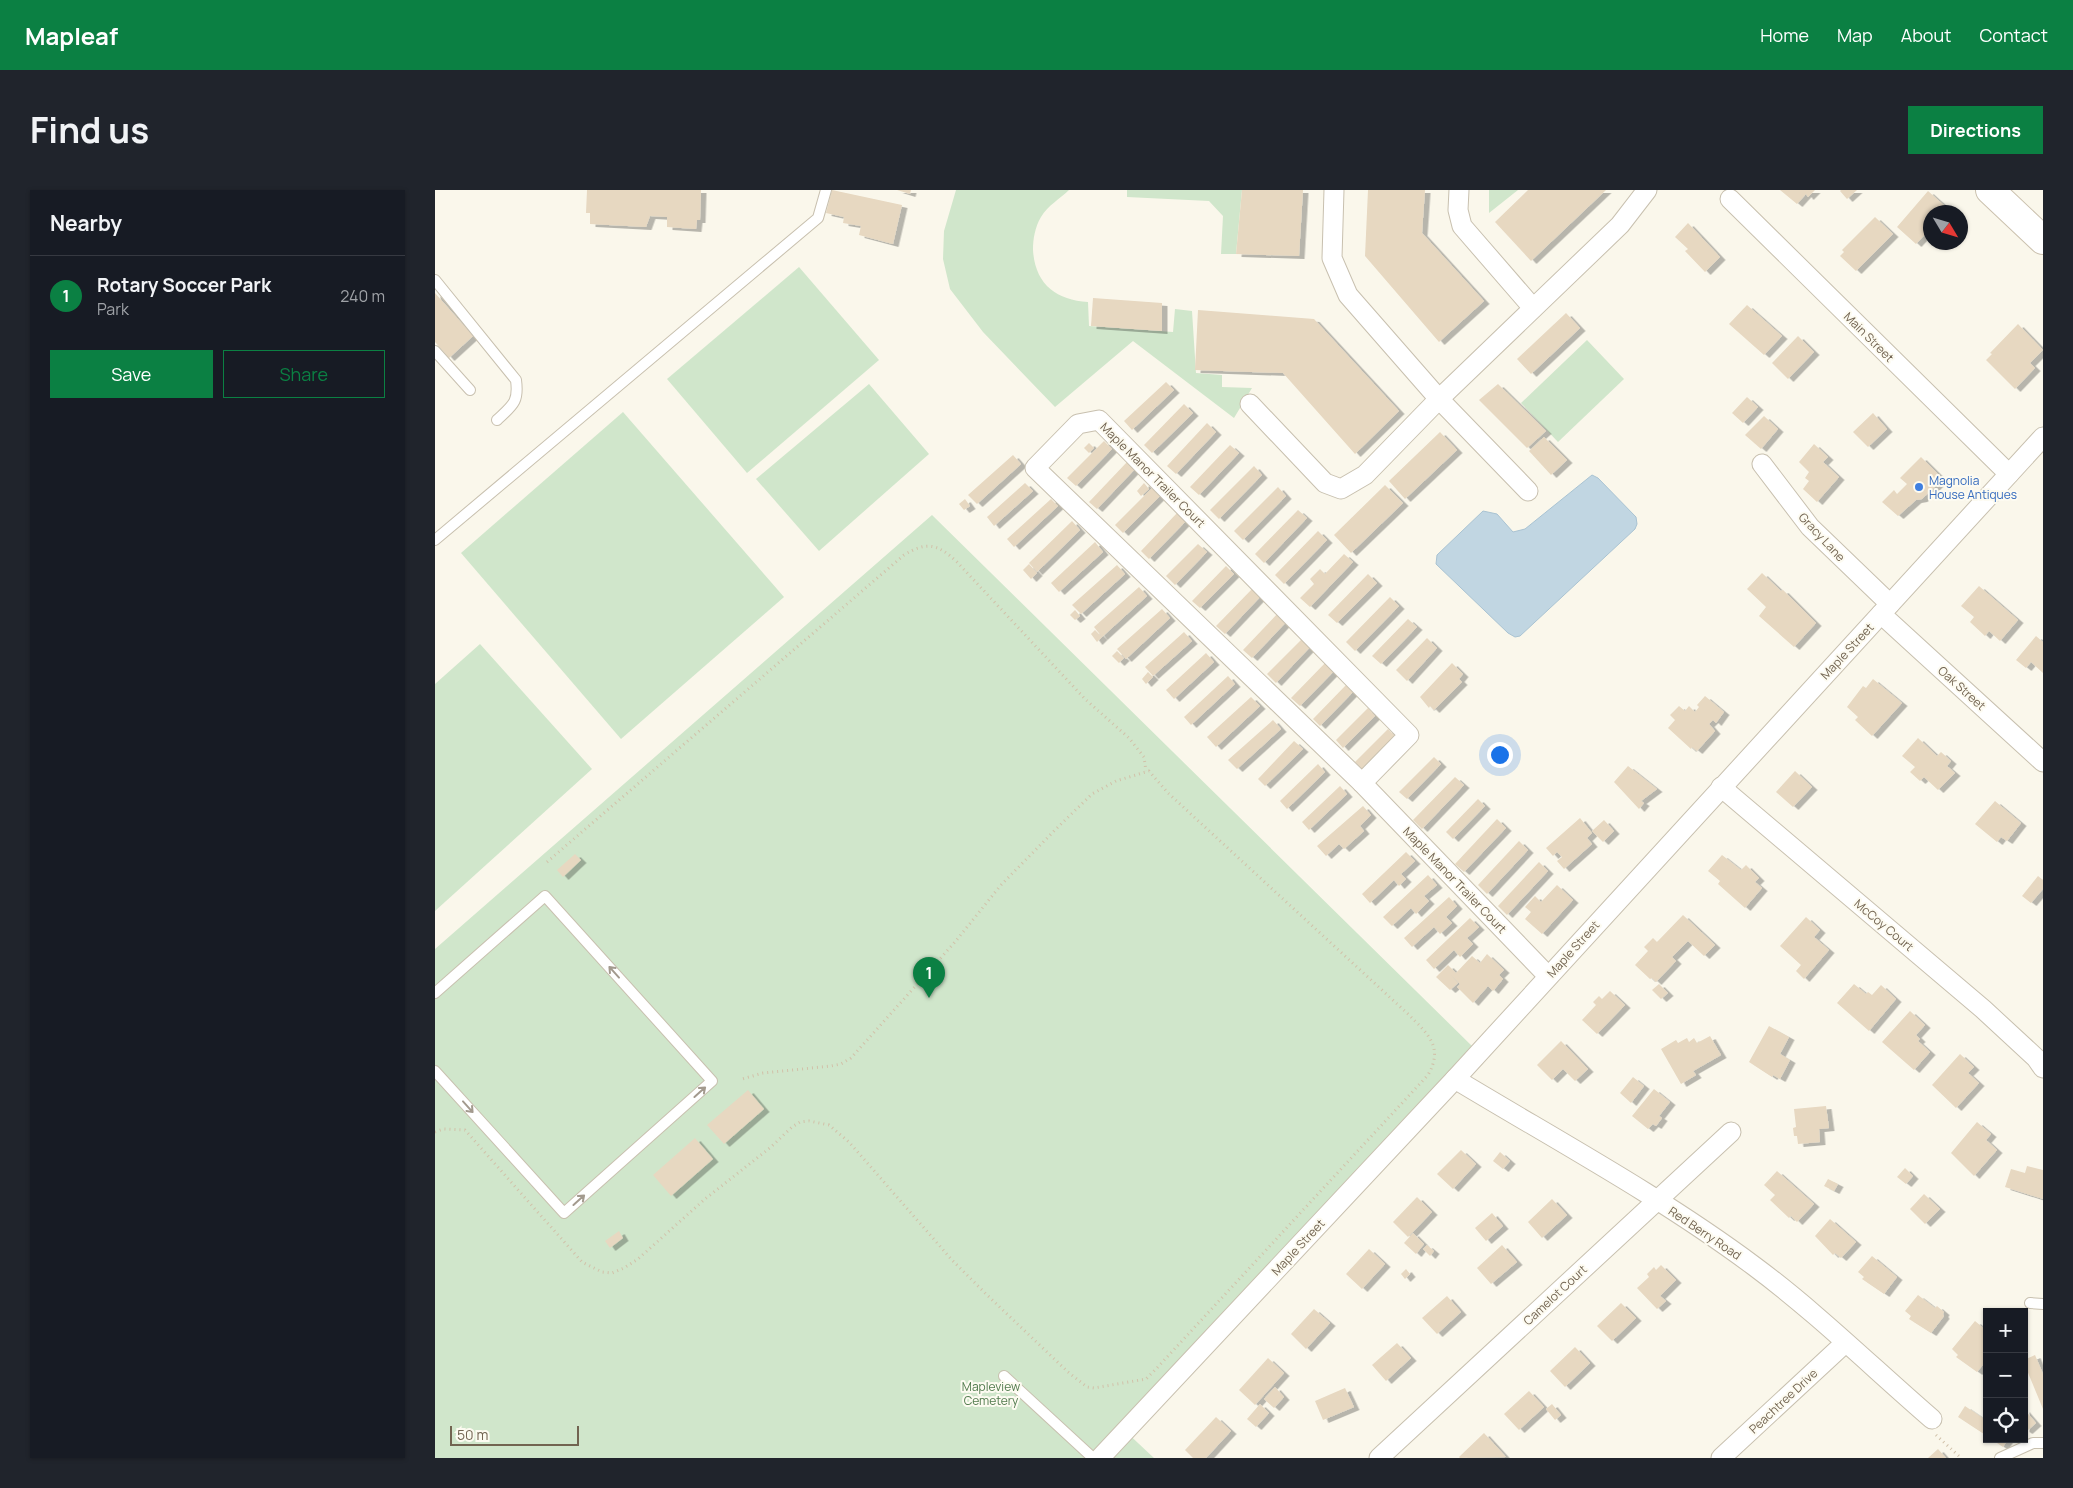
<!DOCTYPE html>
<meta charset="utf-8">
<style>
body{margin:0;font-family:Manrope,sans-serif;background:#20242c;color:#f1f3f6}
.controls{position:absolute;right:15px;bottom:15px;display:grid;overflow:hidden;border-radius:0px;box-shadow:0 1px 4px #0004}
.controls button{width:45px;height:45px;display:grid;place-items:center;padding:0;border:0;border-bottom:1px solid #363941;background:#171b24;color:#f1f3f6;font:25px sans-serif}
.compass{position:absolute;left:1488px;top:15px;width:45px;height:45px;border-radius:50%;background:#171b24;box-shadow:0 1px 4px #0004;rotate:128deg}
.scale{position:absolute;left:15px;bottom:12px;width:129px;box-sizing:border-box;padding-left:5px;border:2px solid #726451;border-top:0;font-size:14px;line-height:18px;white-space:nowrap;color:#726451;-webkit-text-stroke:4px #fdfbf1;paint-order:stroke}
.you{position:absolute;left:1064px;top:564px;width:18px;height:18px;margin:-12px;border:4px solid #fff;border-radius:50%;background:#1a73e8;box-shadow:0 0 0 8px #1a73e833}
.badge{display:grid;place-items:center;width:32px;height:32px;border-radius:50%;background:#0b8043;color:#fff;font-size:16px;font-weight:700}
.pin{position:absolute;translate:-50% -41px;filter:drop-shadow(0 1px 2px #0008)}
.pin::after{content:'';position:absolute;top:26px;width:18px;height:15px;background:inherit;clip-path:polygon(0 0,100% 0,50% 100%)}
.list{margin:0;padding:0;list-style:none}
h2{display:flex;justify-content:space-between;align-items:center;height:65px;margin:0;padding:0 20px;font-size:21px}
h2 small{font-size:16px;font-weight:400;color:#9ea1a6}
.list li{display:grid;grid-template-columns:32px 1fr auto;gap:15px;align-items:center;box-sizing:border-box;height:80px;padding:0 20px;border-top:1px solid #363941}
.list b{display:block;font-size:19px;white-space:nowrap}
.list p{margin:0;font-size:16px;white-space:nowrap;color:#9ea1a6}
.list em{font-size:16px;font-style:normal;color:#9ea1a6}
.actions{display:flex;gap:10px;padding:15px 20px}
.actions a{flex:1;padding:11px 0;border:1px solid #0b8043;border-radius:0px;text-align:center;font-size:18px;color:#0b8043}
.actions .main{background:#0b8043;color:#fff}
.icon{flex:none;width:28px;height:28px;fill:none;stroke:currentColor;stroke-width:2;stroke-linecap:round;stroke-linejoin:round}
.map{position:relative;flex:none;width:1608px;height:1268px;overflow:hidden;border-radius:0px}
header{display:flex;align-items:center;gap:30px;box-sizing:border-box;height:70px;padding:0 25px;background:#0b8043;color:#fff}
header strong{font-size:24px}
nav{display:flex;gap:28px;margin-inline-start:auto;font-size:18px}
.intro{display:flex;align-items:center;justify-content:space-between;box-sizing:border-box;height:120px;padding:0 30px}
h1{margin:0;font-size:35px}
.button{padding:12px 22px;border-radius:0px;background:#0b8043;color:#fff;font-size:18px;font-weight:700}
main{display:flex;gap:30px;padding:0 30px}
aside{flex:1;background:#171b24;border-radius:0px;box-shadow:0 1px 4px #0004}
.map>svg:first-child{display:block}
.green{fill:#d0e6cb}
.water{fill:#c1d6e2;stroke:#a9c3d2}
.building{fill:#e7d8c1;filter:url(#shadow)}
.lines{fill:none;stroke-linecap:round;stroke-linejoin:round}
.lane-casing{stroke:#c8c0af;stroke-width:12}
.street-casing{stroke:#c8c0af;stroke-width:21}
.secondary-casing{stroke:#cbc1ae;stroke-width:30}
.path{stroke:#d1c1a9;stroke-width:3;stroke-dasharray:1 4;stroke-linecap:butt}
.lane{stroke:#fff;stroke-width:10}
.street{stroke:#fff;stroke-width:19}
.secondary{stroke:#fff;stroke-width:28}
.oneway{stroke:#a39a8e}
.shop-dot{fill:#3f7fe0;stroke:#fdfbf1;stroke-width:2}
.labels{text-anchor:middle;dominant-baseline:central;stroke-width:4;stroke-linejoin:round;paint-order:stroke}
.street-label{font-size:12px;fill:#726451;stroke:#fdfbf1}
.shop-label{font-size:12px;fill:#366cbe;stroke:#fdfbf1;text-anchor:start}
.park-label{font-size:12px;fill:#527b4e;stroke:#fdfbf1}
</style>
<header>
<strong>Mapleaf</strong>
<nav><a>Home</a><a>Map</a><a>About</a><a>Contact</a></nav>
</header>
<div class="intro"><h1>Find us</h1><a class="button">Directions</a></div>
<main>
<aside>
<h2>Nearby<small></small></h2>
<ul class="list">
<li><span class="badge">1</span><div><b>Rotary Soccer Park</b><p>Park</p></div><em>240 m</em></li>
</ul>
<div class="actions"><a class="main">Save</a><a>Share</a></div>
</aside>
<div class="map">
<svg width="1608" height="1268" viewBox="0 0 1608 1268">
<defs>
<filter id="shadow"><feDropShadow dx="5.5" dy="3" stdDeviation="0" flood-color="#0004"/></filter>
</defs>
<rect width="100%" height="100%" fill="#faf7eb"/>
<g class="green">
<path d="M 521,0 L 634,0 C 625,9 613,15 606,27 C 600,37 598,49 598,60 C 600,94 621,110 653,112 L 654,136 L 738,142 L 740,119 L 757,121 L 761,183 L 787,185 L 787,197 L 817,198 L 799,228 L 698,151 L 620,217 L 548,142 L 515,99 L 508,69 L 509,41 Z"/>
<polygon points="692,0 807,0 801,64 786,64 788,26 774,11 692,7"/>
<polygon points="1054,0 1083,0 1054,23"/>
<polygon points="364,77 444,170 312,283 232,189"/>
<polygon points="1152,150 1189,189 1123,252 1086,213"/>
<polygon points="434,194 494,264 384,361 321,289"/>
<polygon points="188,222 349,407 186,549 26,363"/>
<polygon points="497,325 1039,858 687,1238 719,1268 0,1268 0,759"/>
<polygon points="45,454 157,579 0,721 0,494"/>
</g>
<polygon class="water" points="1157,285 1163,288 1201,327 1202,334 1200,339 1085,446 1080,447 1073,443 1001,374 1002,365 1048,321 1062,324 1078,342 1090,339"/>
<g class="building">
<polygon points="152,0 266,0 265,30 262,30 261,39 232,37 232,27 215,26 211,37 155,34 155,23 151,23"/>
<polygon points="397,0 467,15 458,54 424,45 426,36 408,33 409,27 391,23"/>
<polygon points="462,0 476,0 475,4"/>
<polygon points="807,0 868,0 864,66 801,64"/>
<polygon points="933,0 990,0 987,43 1049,111 1004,152 930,66"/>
<polygon points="1093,0 1171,0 1096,71 1060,32"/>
<polygon points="1345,0 1380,0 1373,7 1371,4 1362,14"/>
<polygon points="1406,0 1422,0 1412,9 1405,1"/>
<polygon points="1493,1 1513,19 1510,22 1496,22 1496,38 1481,54 1462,37"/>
<polygon points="1440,27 1458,44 1421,81 1405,66 1409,62 1407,60"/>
<polygon points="1253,33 1285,67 1270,82 1250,61 1253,59 1240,47"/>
<polygon points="0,103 38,146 14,168 0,152"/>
<polygon points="658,108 727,113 727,141 656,136"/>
<polygon points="1312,115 1347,146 1329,165 1294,134"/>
<polygon points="763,120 879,129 964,221 920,264 848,183 760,180"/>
<polygon points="1131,123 1145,138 1096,184 1082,169"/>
<polygon points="1583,134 1608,160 1595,173 1600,178 1580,199 1551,170 1557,164 1555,163"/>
<polygon points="1363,146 1379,162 1353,189 1337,173"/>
<polygon points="731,192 739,200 697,240 689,231"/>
<polygon points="1063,194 1111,241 1092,258 1044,210"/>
<polygon points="1312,207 1323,217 1308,233 1297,223"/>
<polygon points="749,214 758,223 717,263 709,255"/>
<polygon points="1438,223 1452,239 1433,257 1418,242"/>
<polygon points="1329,226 1343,239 1326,259 1310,245"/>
<polygon points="772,233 781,242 741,284 732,276"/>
<polygon points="1005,242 1022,260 970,309 954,291"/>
<polygon points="1109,247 1132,270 1116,285 1094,261"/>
<polygon points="669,251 677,259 641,296 632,288"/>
<polygon points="654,253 659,258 654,263 649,258"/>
<polygon points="1379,254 1393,267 1388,272 1404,287 1382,312 1368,299 1374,291 1370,288 1374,282 1364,272"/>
<polygon points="795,255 804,263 764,305 755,297"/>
<polygon points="578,265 586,274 542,314 533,305"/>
<polygon points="1486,267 1508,289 1487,309 1481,310 1463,326 1447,312 1459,300 1462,304 1472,294 1465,288"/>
<polygon points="692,272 700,279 662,319 654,312"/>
<polygon points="819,276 827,285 784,329 775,320"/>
<polygon points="590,293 598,301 559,336 552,327"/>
<polygon points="709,293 714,299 706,306 702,301"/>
<polygon points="950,295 968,313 916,363 899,345"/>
<polygon points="843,297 851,306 808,350 799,341"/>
<polygon points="717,298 725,306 688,343 680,335"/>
<polygon points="530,309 535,316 529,320 524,314"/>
<polygon points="616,309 623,316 579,357 572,349"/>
<polygon points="863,320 872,328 829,373 820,364"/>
<polygon points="742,323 751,331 714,369 706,361"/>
<polygon points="637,331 645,340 602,382 594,373"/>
<polygon points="883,341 892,350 849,394 840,385"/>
<polygon points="660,352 668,362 624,402 616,393"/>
<polygon points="763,354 772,362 740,395 731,386"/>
<polygon points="909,364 918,372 875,417 865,408 879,394 875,389 885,379 890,384"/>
<polygon points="594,374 602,383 596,389 588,380"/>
<polygon points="682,375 690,384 646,424 637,415"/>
<polygon points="791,376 799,384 765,418 757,411"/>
<polygon points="1327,383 1346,401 1348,400 1381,433 1359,457 1324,426 1331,417 1312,399"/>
<polygon points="933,384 942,393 902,433 893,425"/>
<polygon points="1544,396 1583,430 1565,451 1554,441 1550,446 1535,432 1539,427 1526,416"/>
<polygon points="704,397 712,406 667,447 659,437"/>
<polygon points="818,398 826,406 790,444 781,436"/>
<polygon points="955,407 964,416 920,461 911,452"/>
<polygon points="727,419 735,428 691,469 682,459"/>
<polygon points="640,420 645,426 640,430 635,425"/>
<polygon points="844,422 853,430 817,468 808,460"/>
<polygon points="973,429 982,437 946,474 937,466"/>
<polygon points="660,440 667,447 662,452 656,444"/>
<polygon points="749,442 757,451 718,486 710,477"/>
<polygon points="1601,446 1608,452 1608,483 1596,472 1591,478 1581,470"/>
<polygon points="869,447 877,455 841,493 832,484"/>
<polygon points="992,448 1002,458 972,491 961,480"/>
<polygon points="682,461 689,468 684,473 677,466"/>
<polygon points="771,463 779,472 739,509 731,500"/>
<polygon points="893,470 901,479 865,516 856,508"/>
<polygon points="1017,473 1028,484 1024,489 1027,492 999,520 995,516 994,518 985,507"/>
<polygon points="713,482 718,487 711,494 707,489"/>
<polygon points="793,486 800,494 756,535 749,527"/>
<polygon points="1438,489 1467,513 1437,546 1420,530 1423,527 1412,517 1428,496 1431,498"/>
<polygon points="912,494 919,501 885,536 878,529"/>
<polygon points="1270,506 1289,522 1281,533 1278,530 1274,534 1280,541 1262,561 1257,557 1256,559 1233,538 1240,530 1235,525 1244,516 1250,521 1254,516 1260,522 1264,517 1262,515"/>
<polygon points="816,507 825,516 781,557 772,547"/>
<polygon points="933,518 940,526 908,558 901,550"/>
<polygon points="838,530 846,539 802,579 793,570"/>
<polygon points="953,539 961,547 928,580 920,572"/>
<polygon points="1483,548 1502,566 1506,562 1516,571 1512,576 1520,583 1503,600 1489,587 1485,591 1475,582 1480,577 1467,566"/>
<polygon points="859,551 868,559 830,596 823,589"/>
<polygon points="999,567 1006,574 972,609 964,602"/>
<polygon points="883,574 890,582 852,619 845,611"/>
<polygon points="1193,576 1222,599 1206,611 1209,613 1204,619 1179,592"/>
<polygon points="1360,581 1377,597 1358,617 1341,602"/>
<polygon points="1020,587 1029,595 987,639 978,630"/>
<polygon points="905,596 912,604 874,640 867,632"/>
<polygon points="1043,609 1050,616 1018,649 1011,642"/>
<polygon points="1560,611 1586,633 1572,651 1566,647 1562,652 1540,634"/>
<polygon points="928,616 936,625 925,636 929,641 909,659 904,654 891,666 882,656"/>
<polygon points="1145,628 1157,643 1152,648 1157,654 1129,679 1122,671 1127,667 1122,662 1118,666 1111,658"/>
<polygon points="1062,629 1071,638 1029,682 1020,674"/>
<polygon points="1169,630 1179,641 1168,652 1157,641"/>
<polygon points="1084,651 1093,660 1052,704 1043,695"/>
<polygon points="971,662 980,671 966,684 971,689 964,696 959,690 935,713 927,704"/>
<polygon points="140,664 146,670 128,687 122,680"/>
<polygon points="1287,665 1306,680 1311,675 1324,688 1320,692 1327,698 1310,718 1283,694 1285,691 1273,681"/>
<polygon points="1104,672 1113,681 1072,725 1063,716"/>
<polygon points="993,685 1002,695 989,706 994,711 981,724 976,718 957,736 948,727"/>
<polygon points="1603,686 1608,690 1608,699 1596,713 1587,706"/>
<polygon points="1122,695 1138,710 1107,744 1090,729 1096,722 1090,717 1100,706 1106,712"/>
<polygon points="1014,707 1022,716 1011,727 1017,733 1005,744 999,737 977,757 969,748"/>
<polygon points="1248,725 1280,755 1269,766 1253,751 1237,767 1241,771 1221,792 1217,788 1215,789 1200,775 1213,761 1209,757 1218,748 1222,752"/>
<polygon points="1371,727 1385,740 1379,747 1394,760 1369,789 1361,781 1366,775 1345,756"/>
<polygon points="1035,728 1044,737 1032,748 1038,754 1025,767 1019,760 999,779 991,770"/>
<polygon points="1052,764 1069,780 1064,785 1068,789 1058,801 1053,796 1038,813 1022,797 1025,794 1016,785 1023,793 1015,800 1001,787 1013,775 1021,783 1037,766 1045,773"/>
<polygon points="1224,794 1233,803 1226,809 1217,800"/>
<polygon points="1419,794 1431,804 1433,802 1437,805 1446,795 1461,809 1434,841 1402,813"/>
<polygon points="1175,801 1190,815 1162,844 1147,830 1161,815 1158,812 1164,806 1167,809"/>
<polygon points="1475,821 1490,835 1481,845 1485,849 1483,851 1495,862 1479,880 1447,852"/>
<polygon points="1334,836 1354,847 1345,864 1355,870 1345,889 1338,885 1337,887 1314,872"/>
<polygon points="1275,846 1286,865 1258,881 1261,885 1246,894 1226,859 1241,850 1243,853 1252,848 1254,852 1259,848 1262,853"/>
<polygon points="1126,851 1153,879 1140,891 1128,879 1117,890 1102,875"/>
<polygon points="1525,864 1539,877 1533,883 1544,893 1521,918 1497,895"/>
<polygon points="1198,887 1209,896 1196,913 1185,903"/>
<polygon points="1219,899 1235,912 1224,926 1227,928 1221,936 1218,934 1213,939 1197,926"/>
<polygon points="313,900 329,919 289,954 272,935"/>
<polygon points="1391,916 1394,938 1384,939 1385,952 1363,954 1362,946 1359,946 1358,938 1361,937 1359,919"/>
<polygon points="1542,932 1556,944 1551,950 1562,960 1539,986 1516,963"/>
<polygon points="260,948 278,969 236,1006 218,985"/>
<polygon points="1026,960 1041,974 1018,999 1002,984"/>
<polygon points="1065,962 1075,971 1068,979 1058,971"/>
<polygon points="1592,976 1608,980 1608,1009 1570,997 1576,979 1590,983"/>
<polygon points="1470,978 1478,986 1471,994 1462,987"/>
<polygon points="1342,981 1379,1014 1362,1032 1356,1026 1354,1028 1335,1010 1340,1005 1329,995"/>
<polygon points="1393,989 1403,994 1399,1001 1389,996"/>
<polygon points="1489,1004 1505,1019 1490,1034 1475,1019"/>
<polygon points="982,1007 997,1022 973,1047 958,1032"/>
<polygon points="1117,1009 1132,1025 1107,1048 1093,1032"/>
<polygon points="1057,1023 1068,1036 1051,1051 1040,1038"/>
<polygon points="1395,1029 1421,1052 1406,1068 1400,1063 1398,1065 1380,1046"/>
<polygon points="184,1041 188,1048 175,1058 170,1051"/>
<polygon points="978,1043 989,1054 981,1064 969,1053"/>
<polygon points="992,1055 999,1061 995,1066 988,1059"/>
<polygon points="1067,1055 1082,1072 1056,1094 1042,1078"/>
<polygon points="934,1059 950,1074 927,1099 911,1084"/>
<polygon points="1437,1066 1462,1087 1449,1104 1427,1089 1429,1087 1423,1082"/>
<polygon points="1226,1075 1241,1090 1225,1106 1231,1111 1222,1119 1202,1098 1214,1087 1212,1084 1219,1077 1221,1080"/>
<polygon points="971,1079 975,1084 970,1089 966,1084"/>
<polygon points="1483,1105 1500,1118 1502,1116 1509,1122 1508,1124 1509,1126 1496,1143 1474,1129 1476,1126 1470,1121"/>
<polygon points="1012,1106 1026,1122 1002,1144 987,1128"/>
<polygon points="1186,1113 1201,1128 1177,1151 1162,1136"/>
<polygon points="879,1119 895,1133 871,1159 856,1144"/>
<polygon points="1540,1131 1552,1141 1552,1170 1542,1182 1521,1167 1523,1165 1517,1159"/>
<polygon points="962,1153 976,1168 951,1191 937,1175"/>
<polygon points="1140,1157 1155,1173 1130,1197 1115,1181"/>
<polygon points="1600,1165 1608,1184 1608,1219 1589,1173 1589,1170"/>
<polygon points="833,1168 849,1183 820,1215 804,1200"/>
<polygon points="840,1197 849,1207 839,1218 829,1209"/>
<polygon points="910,1198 919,1217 888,1230 880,1211"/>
<polygon points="1094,1201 1109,1217 1084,1240 1069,1224"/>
<polygon points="825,1214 834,1223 821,1237 812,1229"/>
<polygon points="1117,1214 1126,1225 1120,1230 1111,1219"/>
<polygon points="1530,1216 1552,1231 1552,1246 1523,1227"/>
<polygon points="1589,1219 1601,1233 1592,1241 1589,1239"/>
<polygon points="781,1227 796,1241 771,1268 758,1268 750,1260"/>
<polygon points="1049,1243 1071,1267 1025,1268 1024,1267"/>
<polygon points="1556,1249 1573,1249 1568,1257"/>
<polygon points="1503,1259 1511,1268 1493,1268"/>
</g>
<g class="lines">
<g class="lane-casing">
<g id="lane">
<path d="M 0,90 L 81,190 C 84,212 78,215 62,230"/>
<polyline points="0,161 35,200"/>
<polyline points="0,350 383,28 391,0"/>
<polyline points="0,803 110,706 277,891 129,1023 0,881"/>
<polyline points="1595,1113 1608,1114"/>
<polyline points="569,1186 658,1268"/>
<polyline points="1565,1268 1598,1253 1608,1253"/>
</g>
</g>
<g class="street-casing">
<g id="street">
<polyline points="899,0 897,68 913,105 1004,209 1093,301"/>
<polyline points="1024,0 1023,20 1027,36 1098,118"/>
<polyline points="1295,9 1574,284"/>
<polyline points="815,214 890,293 906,299 930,285 1004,209 1185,35 1212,0"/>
<polygon points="664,230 974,545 927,593 600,278 643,234"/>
<polyline points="1327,274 1375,337 1455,414"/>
<polyline points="1446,424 1608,572"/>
<polyline points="927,593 1113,786"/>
<polyline points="1286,597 1548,819 1601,868 1608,878"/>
<path d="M 1020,889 C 1121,950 1225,1006 1319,1076 C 1381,1122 1438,1178 1497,1229"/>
<polyline points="665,1268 1020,889 1608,247"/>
<polyline points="944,1268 1296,942"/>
<polyline points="1286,1268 1410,1153"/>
</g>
</g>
<g class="secondary-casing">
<polyline id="secondary" points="1555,0 1608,50"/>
</g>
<g class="path">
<path d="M 112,672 L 469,365 C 492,351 503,354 522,372 L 650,509 L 694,548 L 709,567 L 711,581"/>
<path d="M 0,942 L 8,939 L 30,940 L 147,1072 L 167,1082 L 177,1083 L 189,1078 L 203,1069 L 270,1009 L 336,957 L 357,937 L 365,932 L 374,931 L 394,935 L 414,952 L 517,1070 L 551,1104 L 633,1182 L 652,1197 L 659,1198 L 711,1189 L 721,1179 L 993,885 C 1009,857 993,844 973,824 L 733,603 L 714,581 L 681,591 L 657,604 L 621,639 L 566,695 L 520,752 L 416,868 L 406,874 L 396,876 L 328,883 L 307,889"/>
<polyline points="1501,1245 1526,1268"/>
</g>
<use href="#lane" class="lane"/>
<use href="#street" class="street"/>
<use href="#secondary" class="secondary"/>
</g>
<defs><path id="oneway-shaft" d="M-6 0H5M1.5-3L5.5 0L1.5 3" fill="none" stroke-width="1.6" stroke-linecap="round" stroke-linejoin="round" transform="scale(1.25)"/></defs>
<g class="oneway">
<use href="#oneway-shaft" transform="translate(179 782) rotate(-132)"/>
<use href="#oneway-shaft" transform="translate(265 902) rotate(-42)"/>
<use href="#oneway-shaft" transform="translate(33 917) rotate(48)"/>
<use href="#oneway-shaft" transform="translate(144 1010) rotate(-42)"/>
</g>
<circle class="shop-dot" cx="1484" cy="297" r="5"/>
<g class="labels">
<g class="street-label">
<text transform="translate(1434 147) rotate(45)">Main Street</text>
<text transform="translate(718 285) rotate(45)">Maple Manor Trailer Court</text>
<text transform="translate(1387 347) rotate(47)">Gracy Lane</text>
<text transform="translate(1412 461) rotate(-47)">Maple Street</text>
<text transform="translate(1527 498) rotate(42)">Oak Street</text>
<text transform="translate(1020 690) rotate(46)">Maple Manor Trailer Court</text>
<text transform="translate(1449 735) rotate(40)">McCoy Court</text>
<text transform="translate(1138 759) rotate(-48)">Maple Street</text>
<text transform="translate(1270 1043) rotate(34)">Red Berry Road</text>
<text transform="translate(863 1057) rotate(-47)">Maple Street</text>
<text transform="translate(1120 1105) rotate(-43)">Camelot Court</text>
<text transform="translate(1348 1211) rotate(-43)">Peachtree Drive</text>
</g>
<g class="shop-label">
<text x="1494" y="290">Magnolia<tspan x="1494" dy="14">House Antiques</tspan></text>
</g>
<g class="park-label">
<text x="556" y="1196">Mapleview<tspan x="556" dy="14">Cemetery</tspan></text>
</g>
</g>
</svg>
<div class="controls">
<button>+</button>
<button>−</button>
<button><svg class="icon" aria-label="locate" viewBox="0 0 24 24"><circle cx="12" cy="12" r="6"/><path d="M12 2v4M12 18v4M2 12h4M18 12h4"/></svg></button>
</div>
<svg class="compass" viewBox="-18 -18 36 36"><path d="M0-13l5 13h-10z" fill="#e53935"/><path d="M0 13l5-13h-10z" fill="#9ea1a6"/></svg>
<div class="scale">50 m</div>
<div class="you"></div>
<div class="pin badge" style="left:494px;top:808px">1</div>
</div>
</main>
